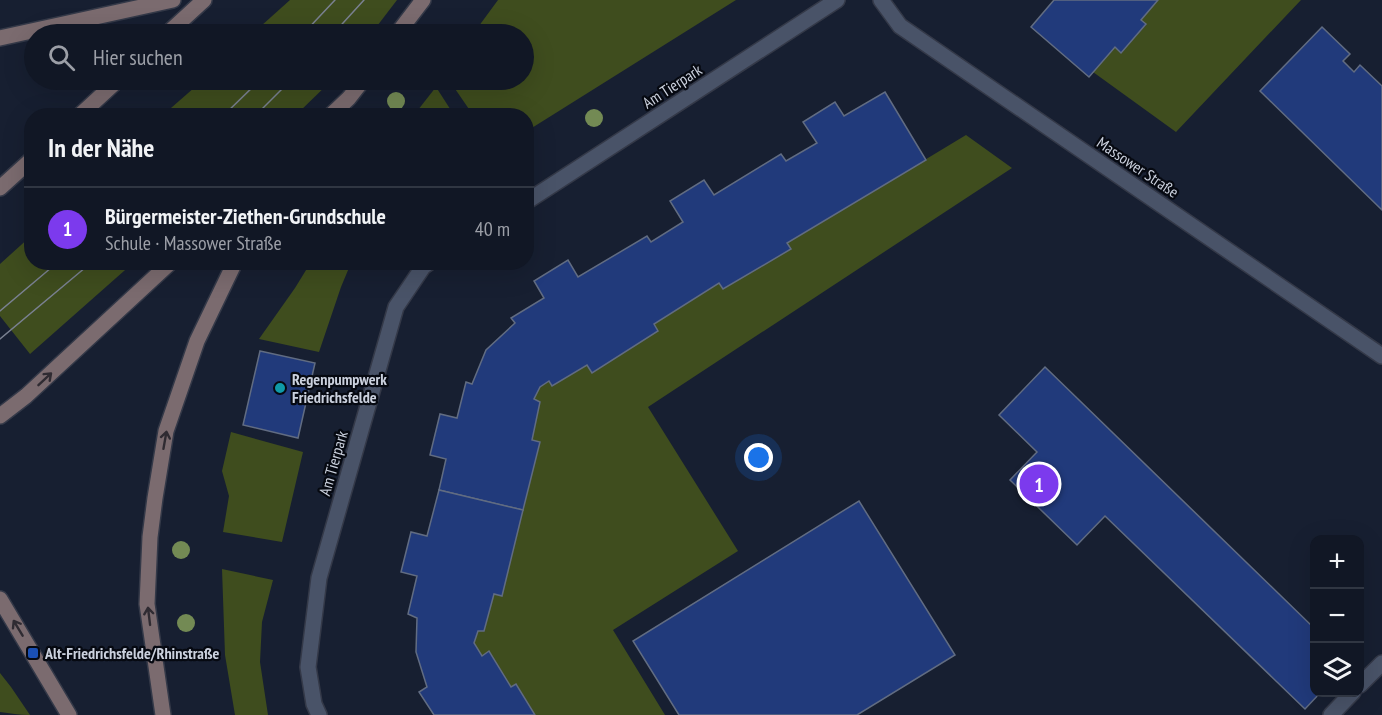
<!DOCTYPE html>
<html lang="de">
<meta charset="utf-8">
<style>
body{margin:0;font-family:"PT Sans Narrow",sans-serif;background:#1e2432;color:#f1f3f6}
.controls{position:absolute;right:18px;bottom:18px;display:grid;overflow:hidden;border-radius:12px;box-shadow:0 6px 24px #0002}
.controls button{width:54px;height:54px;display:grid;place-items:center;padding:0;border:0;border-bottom:2px solid #303642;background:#111725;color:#f1f3f6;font:30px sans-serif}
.you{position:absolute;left:759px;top:458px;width:21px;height:21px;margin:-15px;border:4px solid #fff;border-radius:50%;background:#1a73e8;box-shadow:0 0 0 9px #1a73e833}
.badge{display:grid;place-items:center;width:39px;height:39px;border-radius:50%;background:#7c3aed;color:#fff;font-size:20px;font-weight:700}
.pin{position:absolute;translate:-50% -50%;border:3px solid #fff;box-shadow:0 2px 6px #0006}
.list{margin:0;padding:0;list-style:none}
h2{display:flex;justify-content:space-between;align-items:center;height:78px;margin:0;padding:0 24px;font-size:26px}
h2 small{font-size:20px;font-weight:400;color:#9c9fa7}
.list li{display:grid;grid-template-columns:39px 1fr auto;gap:18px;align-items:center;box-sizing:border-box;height:84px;padding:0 24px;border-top:2px solid #303642}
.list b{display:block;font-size:22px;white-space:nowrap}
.list p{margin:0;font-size:20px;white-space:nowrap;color:#9c9fa7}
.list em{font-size:20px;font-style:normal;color:#9c9fa7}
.icon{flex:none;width:33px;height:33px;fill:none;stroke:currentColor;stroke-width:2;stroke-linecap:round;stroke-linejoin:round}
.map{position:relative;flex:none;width:1382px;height:715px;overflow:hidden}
.search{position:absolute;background:#111725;box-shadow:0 6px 24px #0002;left:24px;top:24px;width:510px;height:66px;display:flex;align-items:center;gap:15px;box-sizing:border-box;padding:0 21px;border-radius:33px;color:#9c9fa7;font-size:22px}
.panel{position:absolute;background:#111725;box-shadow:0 6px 24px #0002;left:24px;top:108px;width:510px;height:162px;border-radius:24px}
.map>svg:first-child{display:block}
.green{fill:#3f4d1e}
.building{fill:#213a7b;stroke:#616c82;stroke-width:1.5}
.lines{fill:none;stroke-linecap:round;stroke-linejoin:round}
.service-casing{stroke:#343948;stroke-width:18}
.minor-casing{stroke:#343948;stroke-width:18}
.secondary-casing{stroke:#343948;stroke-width:18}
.service{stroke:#495368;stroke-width:15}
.minor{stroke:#495368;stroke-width:15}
.secondary{stroke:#7b6b6f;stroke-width:15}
.tram{stroke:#7a8191;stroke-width:1.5}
.tree{fill:#738a54}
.oneway{stroke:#2f2b32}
.culture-dot{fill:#0f9aa8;stroke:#060911;stroke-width:2}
.transit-dot{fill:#1a4fb4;stroke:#060911;stroke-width:2}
.labels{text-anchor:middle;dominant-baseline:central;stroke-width:4.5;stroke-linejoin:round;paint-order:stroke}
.street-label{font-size:16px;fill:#cbd1de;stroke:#060911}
.poi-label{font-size:16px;font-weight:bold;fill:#cbd1de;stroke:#060911;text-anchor:start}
</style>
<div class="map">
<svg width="1382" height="715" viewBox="0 0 1382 715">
<rect width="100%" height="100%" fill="#171f31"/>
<g class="green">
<polygon points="290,0 397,0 371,34 252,34"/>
<polygon points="498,0 736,0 527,131 526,116 473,115 449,80 524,80 524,34 473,34"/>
<polygon points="1158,0 1301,0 1176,132 1093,72 1115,47 1121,53 1146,25 1141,20"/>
<polygon points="203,80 332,80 296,115 163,115"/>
<polygon points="436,87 454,115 414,115"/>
<polygon points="966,135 1012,168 648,407 738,551 613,630 665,715 535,715 517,685 511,687 489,651 482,656 474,643 478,631 484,631 494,594 523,510 540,442 532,440 540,402 534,399 540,387 549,381 552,385 587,365 658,331 654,324 719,283 723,289 790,249 787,243"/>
<polygon points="31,236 32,262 133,263 30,354 0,316 0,264"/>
<polygon points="311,262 351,263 341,287 319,352 259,339 295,288"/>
<polygon points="231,432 303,452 282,542 223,532 229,496 222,471"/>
<polygon points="222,569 273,580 262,622 260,662 268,715 235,715 225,655"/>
<path d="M 0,673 L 11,687 L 30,715 C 19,715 10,713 0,712 Z"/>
</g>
<g class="building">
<polygon points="1054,0 1158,0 1141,20 1146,24 1121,53 1115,47 1089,77 1031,27"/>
<polygon points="1322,27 1350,54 1343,61 1354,72 1360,65 1382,86 1382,210 1260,91"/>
<polygon points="885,92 926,160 787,243 791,249 723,289 719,283 654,324 658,331 592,373 587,365 552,386 549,381 540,387 534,399 540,402 532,440 540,442 523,510 439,490 446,459 430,455 440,414 457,418 466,382 472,384 486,350 515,323 511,318 544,298 534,281 568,260 578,277 647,236 651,242 683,222 670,201 704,180 714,195 781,154 786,161 817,143 803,122 835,102 844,116"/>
<polygon points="260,351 315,363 298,438 243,425"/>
<polygon points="1045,367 1314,628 1314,692 1321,692 1305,709 1105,516 1077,545 1010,480 1037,452 999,415"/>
<polygon points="439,490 523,510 502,596 494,594 484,631 478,631 474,643 482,656 489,651 511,687 516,684 535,715 434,715 419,692 427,687 416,652 417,618 408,614 417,576 401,572 411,532 427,536"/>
<polygon points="859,501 955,655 857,715 679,715 633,641"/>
</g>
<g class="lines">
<g class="service-casing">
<g id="service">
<polyline points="1360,685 1382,663"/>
<polyline points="1331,715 1353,692"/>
</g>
</g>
<g class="minor-casing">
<g id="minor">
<polyline points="881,0 900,26 1382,356"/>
<polyline points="526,202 837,0"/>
<polyline points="319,715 314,704 308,667 319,578 396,307 423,267 430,262"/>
</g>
</g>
<g class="secondary-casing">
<g id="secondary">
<polyline points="167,34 204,0"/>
<polyline points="397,34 423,0"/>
<polyline points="0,38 173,0"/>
<polyline points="79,116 118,80"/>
<polyline points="330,116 349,98 363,80"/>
<polyline points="0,188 32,159"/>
<polyline points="0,416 26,396 171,262"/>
<polyline points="0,599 69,715"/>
<polyline points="163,715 147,604 150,537 155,498 166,431 197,341 235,262"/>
</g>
</g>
<use href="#service" class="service"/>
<use href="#minor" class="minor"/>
<use href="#secondary" class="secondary"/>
<g class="tram">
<polyline points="303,34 335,0"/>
<polyline points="333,34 364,0"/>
<polyline points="223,116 260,80"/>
<polyline points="255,116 291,80"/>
<polyline points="0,311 58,262"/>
<polyline points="0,339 92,262"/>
</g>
</g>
<g class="tree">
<circle cx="396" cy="101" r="9"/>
<circle cx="594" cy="118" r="9"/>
<circle cx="181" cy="550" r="9"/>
<circle cx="186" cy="623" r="9"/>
</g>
<defs><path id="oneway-shaft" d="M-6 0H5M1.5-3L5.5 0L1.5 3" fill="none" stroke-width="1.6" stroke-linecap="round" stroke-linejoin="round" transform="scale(1.5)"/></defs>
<g class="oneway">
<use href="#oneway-shaft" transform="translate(45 379) rotate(-43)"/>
<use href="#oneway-shaft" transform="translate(165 440) rotate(-80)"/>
<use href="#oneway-shaft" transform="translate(149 616) rotate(-97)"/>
<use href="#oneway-shaft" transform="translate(18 628) rotate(-121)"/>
</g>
<circle class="culture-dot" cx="280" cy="388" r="6"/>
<rect class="transit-dot" x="27" y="647" width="12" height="12" rx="3"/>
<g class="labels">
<g class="street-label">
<text transform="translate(672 86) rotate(-33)">Am Tierpark</text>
<text transform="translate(1138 167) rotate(34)">Massower Straße</text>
<text transform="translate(333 463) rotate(-74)">Am Tierpark</text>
</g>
<g class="poi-label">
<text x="292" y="379">Regenpumpwerk<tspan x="292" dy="18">Friedrichsfelde</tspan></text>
<text x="45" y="653">Alt-Friedrichsfelde/Rhinstraße</text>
</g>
</g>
</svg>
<div class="controls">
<button>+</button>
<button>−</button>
<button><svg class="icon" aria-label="layers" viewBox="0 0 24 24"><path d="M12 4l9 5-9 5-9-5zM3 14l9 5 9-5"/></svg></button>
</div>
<div class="you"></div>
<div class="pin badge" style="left:1039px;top:484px">1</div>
<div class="search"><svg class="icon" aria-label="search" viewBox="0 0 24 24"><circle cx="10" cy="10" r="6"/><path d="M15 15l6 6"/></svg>Hier suchen</div>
<section class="panel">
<h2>In der Nähe<small></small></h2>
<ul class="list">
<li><span class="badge">1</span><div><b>Bürgermeister-Ziethen-Grundschule</b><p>Schule · Massower Straße</p></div><em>40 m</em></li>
</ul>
</section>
</div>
